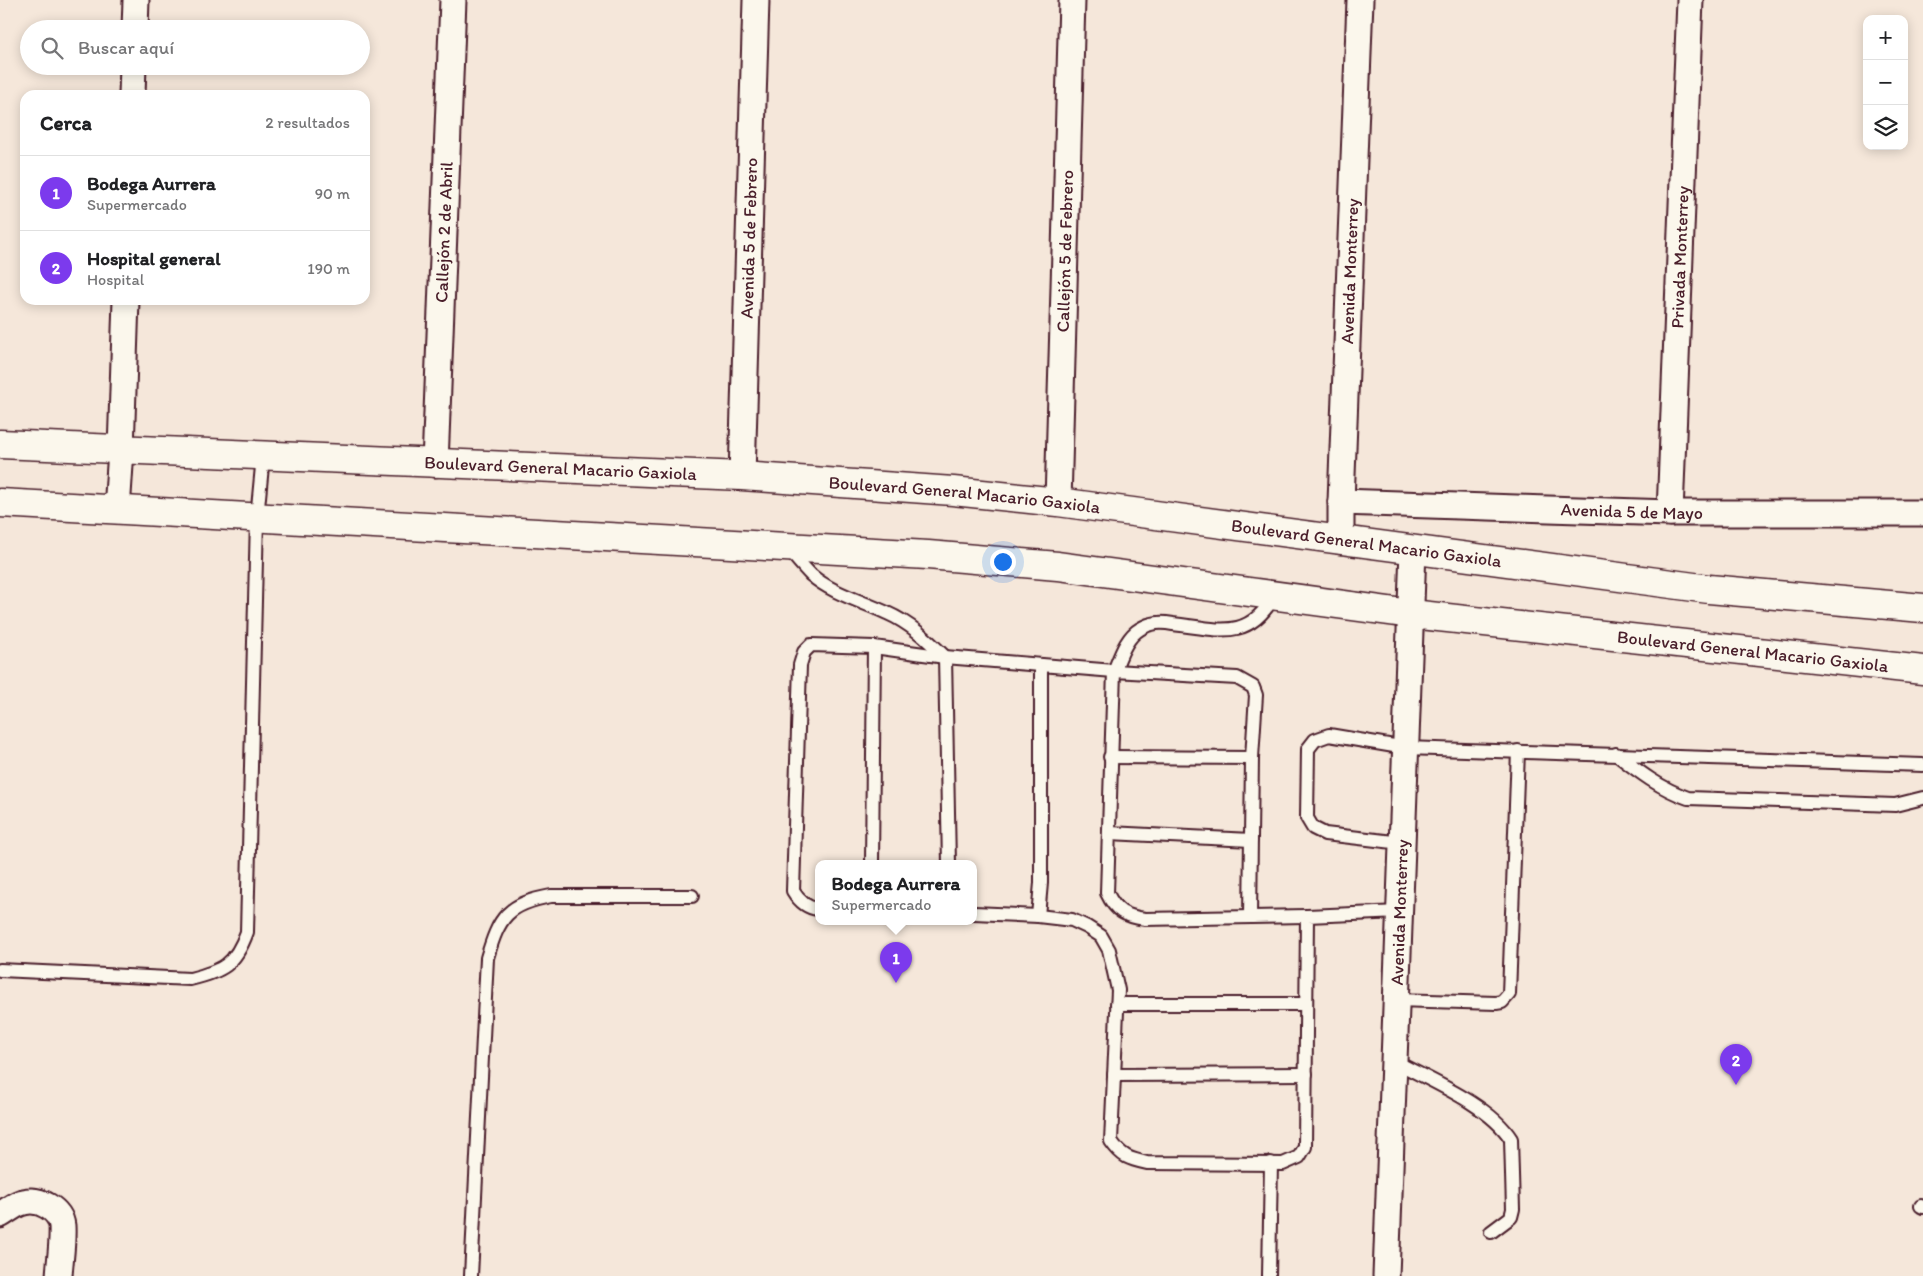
<!DOCTYPE html>
<html lang="es">
<meta charset="utf-8">
<style>
body{margin:0;font-family:Itim,sans-serif;background:#f2f2f2;color:#202124}
.controls{position:absolute;right:15px;top:15px;display:grid;overflow:hidden;border-radius:10px;box-shadow:0 2px 12px #0003}
.controls button{width:45px;height:45px;display:grid;place-items:center;padding:0;border:0;border-bottom:1px solid #e0e0e0;background:#fff;color:#202124;font:25px sans-serif}
.you{position:absolute;left:1002px;top:561px;width:18px;height:18px;margin:-12px;border:4px solid #fff;border-radius:50%;background:#1a73e8;box-shadow:0 0 0 8px #1a73e833}
.badge{display:grid;place-items:center;width:32px;height:32px;border-radius:50%;background:#7c3aed;color:#fff;font-size:16px;font-weight:700}
.pin{position:absolute;translate:-50% -41px;filter:drop-shadow(0 1px 2px #0008)}
.pin::after{content:'';position:absolute;top:26px;width:18px;height:15px;background:inherit;clip-path:polygon(0 0,100% 0,50% 100%)}
.popup{position:absolute;left:815px;top:860px;width:162px;height:65px;box-sizing:border-box;display:grid;place-content:center;border-radius:10px;background:#fff;filter:drop-shadow(0 1px 4px #0005);font-size:16px;white-space:nowrap;color:#757577}
.popup b{font-size:19px;color:#202124}
.popup::after{content:'';position:absolute;left:50%;top:100%;margin-left:-10px;border:10px solid transparent;border-top-color:#fff}
.list{margin:0;padding:0;list-style:none}
h2{display:flex;justify-content:space-between;align-items:center;height:65px;margin:0;padding:0 20px;font-size:21px}
h2 small{font-size:16px;font-weight:400;color:#757577}
.list li{display:grid;grid-template-columns:32px 1fr auto;gap:15px;align-items:center;box-sizing:border-box;height:75px;padding:0 20px;border-top:1px solid #e0e0e0}
.list b{display:block;font-size:19px;white-space:nowrap}
.list p{margin:0;font-size:16px;white-space:nowrap;color:#757577}
.list em{font-size:16px;font-style:normal;color:#757577}
.icon{flex:none;width:28px;height:28px;fill:none;stroke:currentColor;stroke-width:2;stroke-linecap:round;stroke-linejoin:round}
.map{position:relative;flex:none;width:1923px;height:1276px;overflow:hidden}
.search{position:absolute;background:#fff;box-shadow:0 2px 12px #0003;left:20px;top:20px;width:350px;height:55px;display:flex;align-items:center;gap:12px;box-sizing:border-box;padding:0 18px;border-radius:28px;color:#757577;font-size:19px}
.panel{position:absolute;background:#fff;box-shadow:0 2px 12px #0003;left:20px;top:90px;width:350px;height:215px;border-radius:15px}
.map>svg:first-child{display:block}
.lines{fill:none;stroke-linecap:round;stroke-linejoin:round}
.service-casing{stroke:#4a1f2b;stroke-width:16}
.minor-casing{stroke:#4a1f2b;stroke-width:29}
.primary-casing{stroke:#4a1f2b;stroke-width:31}
.service{stroke:#fbf7ec;stroke-width:12}
.minor{stroke:#fbf7ec;stroke-width:25}
.primary{stroke:#fbf7ec;stroke-width:28}
.labels{text-anchor:middle;dominant-baseline:central;stroke-width:4.5;stroke-linejoin:round;paint-order:stroke}
.street-label{font-size:18px;fill:#4a1f2b;stroke:#fbf7ec}
</style>
<div class="map">
<svg width="1923" height="1276" viewBox="0 0 1923 1276">
<rect width="100%" height="100%" fill="#f5e7da"/>
<filter id="ink" filterUnits="userSpaceOnUse"><feTurbulence type="fractalNoise" baseFrequency=".02" numOctaves="2"/><feDisplacementMap in="SourceGraphic" scale="10" xChannelSelector="R" yChannelSelector="G"/><feConvolveMatrix kernelMatrix="1 2 1 2 8 2 1 2 1" color-interpolation-filters="sRGB"/></filter>
<g filter="url(#ink)">
<g class="lines">
<g class="service-casing">
<g id="service">
<path d="M 788,549 C 795,557 803,567 811,575 C 833,594 862,601 887,613 C 910,623 928,640 945,657 L 949,864"/>
<path d="M 1274,596 C 1248,642 1218,629 1173,624 C 1161,622 1151,622 1140,629 C 1126,637 1120,657 1114,671 L 1107,893 C 1116,912 1125,916 1145,919 L 1307,916"/>
<path d="M 1616,754 C 1639,772 1661,789 1688,798 L 1895,805 L 1923,798"/>
<polyline points="1110,757 1252,758"/>
<polyline points="1109,833 1251,840"/>
<polyline points="1402,843 1325,834 1313,828 1307,818 1308,749 1315,740 1329,735 1406,748 1923,765"/>
<polyline points="872,864 874,647"/>
<path d="M 818,909 C 806,908 799,901 793,891 L 800,665 L 804,652 L 811,645 L 874,647 L 945,657 L 1114,671 L 1237,678 L 1253,687 L 1256,695 L 1252,758 L 1250,917"/>
<polyline points="974,913 1038,916 1041,883 1041,665"/>
<path d="M 1038,916 L 1072,920 L 1087,927 L 1101,936 L 1109,950 L 1118,990 L 1111,1141 C 1122,1157 1129,1159 1147,1163 L 1283,1164 L 1299,1157 L 1305,1147 L 1307,916 L 1400,912"/>
<path d="M 0,970 L 190,979 C 223,971 235,965 247,932 L 257,518 L 263,456"/>
<polyline points="1396,1000 1496,1003 1502,1002 1509,994 1518,751"/>
<polyline points="1117,1004 1306,1004"/>
<path d="M 1394,1061 C 1429,1080 1490,1105 1511,1139 L 1513,1209 L 1511,1217 L 1491,1232"/>
<polyline points="1114,1075 1306,1074"/>
<polyline points="1921,1206 1923,1207"/>
<path d="M 471,1276 L 487,958 C 499,917 507,904 551,896 L 692,896"/>
<polyline points="1269,1276 1271,1163"/>
</g>
</g>
<g class="minor-casing">
<g id="minor">
<polyline points="135,29 136,0"/>
<polyline points="132,95 133,66"/>
<path id="s1" d="M 435,464 L 453,0"/>
<path id="s2" d="M 742,476 L 756,0"/>
<path id="s3" d="M 1058,502 L 1072,0"/>
<path id="s4" d="M 1341,502 L 1670,513 L 1923,513"/>
<polyline points="117,510 121,450 126,300"/>
<path id="s5" d="M 1670,513 L 1690,0"/>
<path id="s6" d="M 1341,541 L 1341,502 L 1360,0"/>
<path d="M 0,1215 C 7,1211 16,1203 24,1202 C 39,1198 60,1209 62,1226 C 63,1242 60,1260 59,1276"/>
<path id="s7" d="M 1386,1276 L 1413,550"/>
</g>
</g>
<g class="primary-casing">
<g id="primary">
<path id="s8" d="M 0,444 L 742,476 L 953,491 L 1058,502 L 1709,589 L 1923,608"/>
<path id="s9" d="M 0,503 L 928,555 L 1058,566 L 1411,614 L 1923,670"/>
</g>
</g>
<use href="#service" class="service"/>
<use href="#minor" class="minor"/>
<use href="#primary" class="primary"/>
</g>
</g>
<g class="labels">
<g class="street-label">
<text stroke="none"><textPath href="#s1" startOffset="232">Callejón 2 de Abril</textPath></text>
<text stroke="none"><textPath href="#s2" startOffset="238">Avenida 5 de Febrero</textPath></text>
<text stroke="none"><textPath href="#s3" startOffset="251">Callejón 5 de Febrero</textPath></text>
<text stroke="none"><textPath href="#s5" startOffset="256">Privada Monterrey</textPath></text>
<text stroke="none"><textPath href="#s6" startOffset="270">Avenida Monterrey</textPath></text>
<text stroke="none"><textPath href="#s8" startOffset="561">Boulevard General Macario Gaxiola</textPath></text>
<text stroke="none"><textPath href="#s8" startOffset="966">Boulevard General Macario Gaxiola</textPath></text>
<text stroke="none"><textPath href="#s4" startOffset="291">Avenida 5 de Mayo</textPath></text>
<text stroke="none"><textPath href="#s8" startOffset="1371">Boulevard General Macario Gaxiola</textPath></text>
<text stroke="none"><textPath href="#s9" startOffset="1760">Boulevard General Macario Gaxiola</textPath></text>
<text stroke="none"><textPath href="#s7" startOffset="364">Avenida Monterrey</textPath></text>
</g>
</g>
</svg>
<div class="controls">
<button>+</button>
<button>−</button>
<button><svg class="icon" aria-label="layers" viewBox="0 0 24 24"><path d="M12 4l9 5-9 5-9-5zM3 14l9 5 9-5"/></svg></button>
</div>
<div class="you"></div>
<div class="pin badge" style="left:896px;top:983px">1</div>
<div class="popup"><b>Bodega Aurrera</b>Supermercado</div>
<div class="pin badge" style="left:1736px;top:1085px">2</div>
<div class="search"><svg class="icon" aria-label="search" viewBox="0 0 24 24"><circle cx="10" cy="10" r="6"/><path d="M15 15l6 6"/></svg>Buscar aquí</div>
<section class="panel">
<h2>Cerca<small>2 resultados</small></h2>
<ul class="list">
<li><span class="badge">1</span><div><b>Bodega Aurrera</b><p>Supermercado</p></div><em>90 m</em></li>
<li><span class="badge">2</span><div><b>Hospital general</b><p>Hospital</p></div><em>190 m</em></li>
</ul>
</section>
</div>
